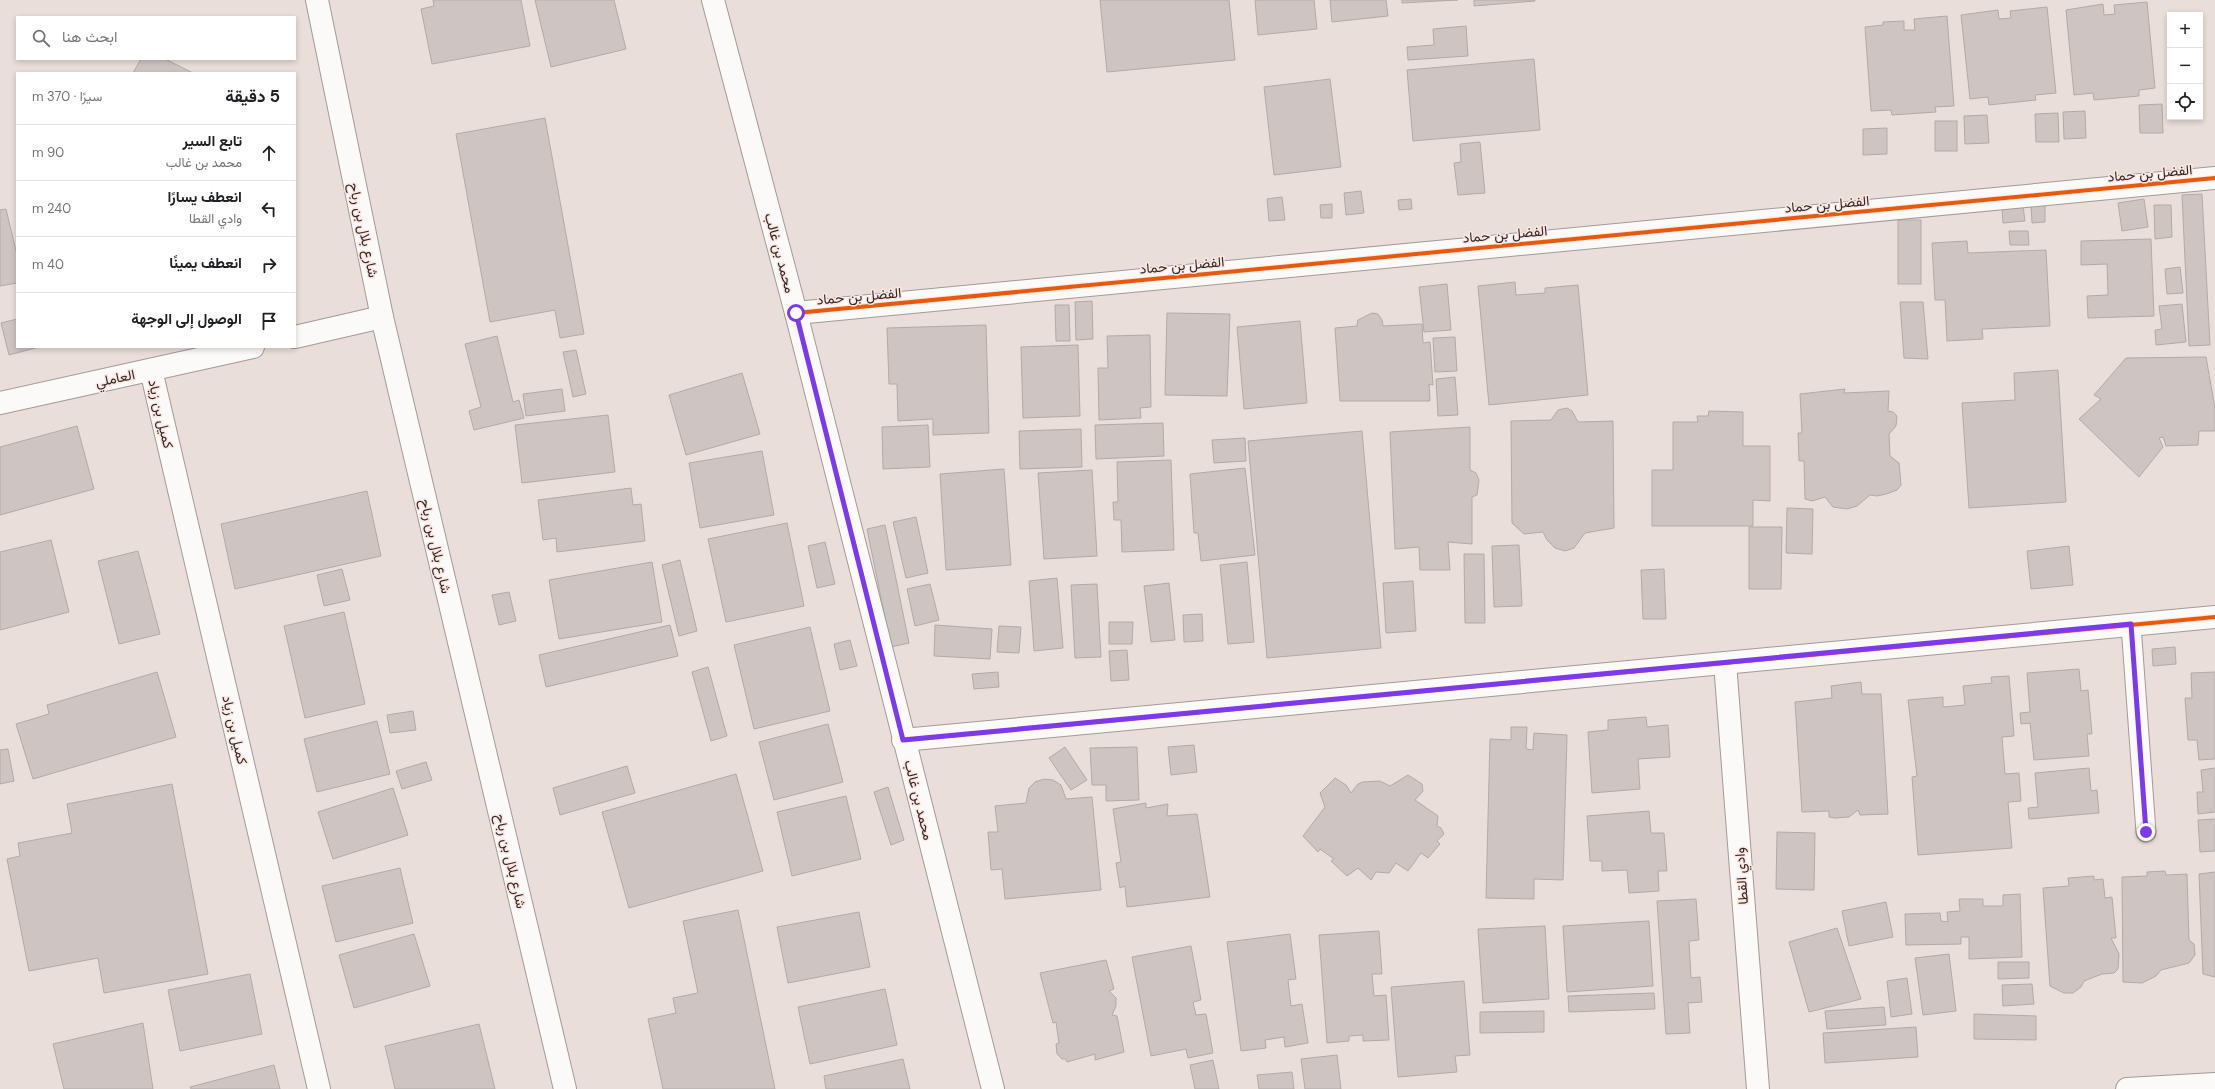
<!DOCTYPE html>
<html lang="ar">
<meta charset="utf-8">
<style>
body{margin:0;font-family:"DM Sans",Vazirmatn,sans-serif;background:#f2f2f2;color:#202124;direction:rtl}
.controls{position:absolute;right:12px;top:12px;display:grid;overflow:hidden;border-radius:0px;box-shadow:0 2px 6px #0003}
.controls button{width:36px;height:36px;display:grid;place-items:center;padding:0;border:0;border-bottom:1px solid #e0e0e0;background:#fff;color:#202124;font:20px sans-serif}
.stop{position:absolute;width:12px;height:12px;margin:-9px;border:3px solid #7c3aed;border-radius:50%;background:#fff}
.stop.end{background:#7c3aed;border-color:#fff;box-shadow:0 1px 4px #0008}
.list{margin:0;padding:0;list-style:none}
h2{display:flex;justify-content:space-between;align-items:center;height:52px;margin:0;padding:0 16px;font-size:17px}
h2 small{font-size:13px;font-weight:400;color:#757577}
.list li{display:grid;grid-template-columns:26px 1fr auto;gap:12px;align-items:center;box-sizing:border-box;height:56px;padding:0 16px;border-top:1px solid #e0e0e0}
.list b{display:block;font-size:15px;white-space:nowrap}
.list p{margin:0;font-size:13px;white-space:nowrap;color:#757577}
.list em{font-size:13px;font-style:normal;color:#757577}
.icon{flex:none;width:22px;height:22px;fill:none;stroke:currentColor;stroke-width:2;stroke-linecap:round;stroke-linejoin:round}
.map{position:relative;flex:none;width:2215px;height:1089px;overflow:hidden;direction:ltr}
.search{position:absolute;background:#fff;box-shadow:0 2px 6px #0003;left:16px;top:16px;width:280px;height:44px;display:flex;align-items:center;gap:10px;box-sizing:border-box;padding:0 14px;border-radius:0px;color:#757577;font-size:15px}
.panel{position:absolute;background:#fff;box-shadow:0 2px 6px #0003;left:16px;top:72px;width:280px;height:276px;border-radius:0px;direction:rtl}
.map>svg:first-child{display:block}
.building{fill:#cec5c3;stroke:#b3aaa8}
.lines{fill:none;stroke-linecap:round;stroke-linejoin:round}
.service-casing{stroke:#a39a96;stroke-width:21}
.minor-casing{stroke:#a39a96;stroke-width:24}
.tertiary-casing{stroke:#a39a96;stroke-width:24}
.service{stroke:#fcfaf9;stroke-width:19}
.minor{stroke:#fcfaf9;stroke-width:22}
.tertiary{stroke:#fcfaf9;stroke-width:22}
.cycleway-casing{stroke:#fde7e0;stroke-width:6}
.cycleway{stroke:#e8590c;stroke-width:4}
.route{stroke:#7c3aed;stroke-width:5}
.labels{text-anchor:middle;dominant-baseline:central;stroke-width:3;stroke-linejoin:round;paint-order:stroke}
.street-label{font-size:14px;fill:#312927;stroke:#fde7e0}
</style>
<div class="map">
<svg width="2215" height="1089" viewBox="0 0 2215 1089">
<rect width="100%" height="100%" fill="#e9ded9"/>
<g class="building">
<polygon points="433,0 521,0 530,46 432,64 421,9 434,6"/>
<polygon points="535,0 614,0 626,49 551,67"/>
<polygon points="1100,0 1229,0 1235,60 1107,72"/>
<polygon points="1255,0 1314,0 1317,29 1258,35"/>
<polygon points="1330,0 1386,0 1388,16 1332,22"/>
<polygon points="1402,0 1458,0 1402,3"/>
<polygon points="1474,0 1535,0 1535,1 1474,6"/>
<polygon points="2147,2 2155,88 2139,90 2139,96 2094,100 2093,93 2074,95 2066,10 2103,4 2104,15 2115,14 2114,5"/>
<polygon points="2047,7 2056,93 2035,95 2036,100 1989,105 1988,97 1970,99 1961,15 1998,10 1999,19 2011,18 2010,11"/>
<polygon points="1947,16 1954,106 1935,107 1936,112 1892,115 1891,110 1871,111 1865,27 1883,25 1883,22 1904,21 1904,30 1915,30 1914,19"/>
<polygon points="1466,26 1468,56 1408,60 1407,47 1434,45 1433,29"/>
<polygon points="141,59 165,59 193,73 133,73"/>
<polygon points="1534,59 1540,130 1413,141 1407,70"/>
<polygon points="1330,79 1341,167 1274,175 1264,87"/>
<polygon points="2162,104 2163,133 2140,133 2139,105"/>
<polygon points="2085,111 2086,138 2064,139 2063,112"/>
<polygon points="2058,113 2059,142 2036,142 2035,114"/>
<polygon points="1987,115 1989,143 1965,144 1964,116"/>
<polygon points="545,118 584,334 560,338 555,310 490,322 456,134"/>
<rect x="1935" y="121" width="22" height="30"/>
<polygon points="1887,128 1887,154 1863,155 1863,129"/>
<polygon points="1480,142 1485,193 1458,195 1454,163 1461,162 1460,144"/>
<polygon points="1361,191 1364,213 1346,215 1344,193"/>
<polygon points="2202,194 2210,345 2189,346 2182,195"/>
<polygon points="1282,197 1285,220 1269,221 1267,199"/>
<polygon points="1411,199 1412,209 1399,210 1398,200"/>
<polygon points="2144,199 2148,227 2122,231 2118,203"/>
<polygon points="1332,204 1332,218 1321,218 1320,205"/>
<polygon points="2045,205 2045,222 2032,223 2031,206"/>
<polygon points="2154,205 2171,205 2172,237 2155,239"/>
<polygon points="2023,206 2025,221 2003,223 2002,208"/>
<polygon points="6,209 17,255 17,283 0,286 0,210"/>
<rect x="1898" y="220" width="23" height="64"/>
<polygon points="2009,231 2028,231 2029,245 2010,245"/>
<polygon points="2151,239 2154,316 2088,318 2087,296 2108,295 2107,264 2081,265 2081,241"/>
<polygon points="1967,241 1968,253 2046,250 2050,326 1982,329 1983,339 1947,341 1945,300 1935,300 1932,243"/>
<polygon points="2180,267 2183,293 2167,294 2165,269"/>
<polygon points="1515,282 1516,295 1545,293 1545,288 1578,285 1588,395 1489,405 1478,286"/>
<polygon points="1447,284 1451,330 1424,332 1419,287"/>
<polygon points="1092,301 1093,339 1076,340 1075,302"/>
<polygon points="1900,302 1923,302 1928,359 1904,358"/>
<polygon points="2182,304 2186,342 2156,345 2155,330 2162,329 2159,306"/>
<polygon points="1055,305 1069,305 1070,341 1056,341"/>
<polygon points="1167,313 1230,314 1227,396 1165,395"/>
<polygon points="1372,313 1378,314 1382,320 1383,326 1422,324 1423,343 1430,342 1433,385 1429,384 1430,401 1340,401 1335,328 1357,326 1358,320"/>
<polygon points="17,319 17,347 39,347 9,355 1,323"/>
<polygon points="1300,321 1307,403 1244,409 1237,327"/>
<polygon points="986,325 989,433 933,435 933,419 898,421 897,384 889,384 887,328"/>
<polygon points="1150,335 1151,407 1140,408 1141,418 1099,420 1098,368 1108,368 1107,336"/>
<polygon points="497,336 513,402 519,400 524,418 474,430 469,411 481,407 465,344"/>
<polygon points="1455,337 1457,371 1435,372 1433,338"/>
<polygon points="1078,345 1080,416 1023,418 1021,347"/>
<polygon points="576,350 586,394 573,397 563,352"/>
<polygon points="2206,357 2215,408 2215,431 2199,431 2198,445 2166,446 2163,437 2159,438 2163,447 2139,477 2079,419 2101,399 2094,395 2126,358"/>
<polygon points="2058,370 2066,502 1969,508 1962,403 2015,400 2014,373"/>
<polygon points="742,373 760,434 686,455 669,395"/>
<polygon points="1455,377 1458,415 1438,416 1436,379"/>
<polygon points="562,389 565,411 526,416 523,394"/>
<polygon points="1845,389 1844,393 1889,391 1888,411 1893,412 1897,416 1896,426 1889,434 1890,456 1899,463 1901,485 1897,490 1886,494 1877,496 1870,495 1857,506 1847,509 1833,507 1825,497 1812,501 1805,499 1804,461 1799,461 1798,433 1802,433 1800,394"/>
<polygon points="1567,408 1572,411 1578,422 1613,421 1614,528 1585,533 1574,548 1565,551 1555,548 1547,540 1543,532 1524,534 1512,523 1511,421 1551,420 1558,410"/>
<polygon points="1709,411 1743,412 1743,446 1770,446 1770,501 1753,500 1753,526 1652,526 1652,470 1673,470 1673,422 1698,422 1697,416 1708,416"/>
<polygon points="608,415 615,472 522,483 515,425"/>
<polygon points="1163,423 1164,456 1096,459 1095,425"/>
<polygon points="928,425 930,467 883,469 882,427"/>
<polygon points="77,426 94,489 0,515 0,447"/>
<polygon points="1470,427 1470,470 1476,473 1479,480 1477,495 1472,497 1472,544 1448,542 1450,570 1420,570 1419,547 1395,549 1390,432"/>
<polygon points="1081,429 1082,467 1020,469 1019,431"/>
<polygon points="1362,431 1381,648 1267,658 1248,441"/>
<polygon points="1245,438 1246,461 1214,463 1212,440"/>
<polygon points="762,451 774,515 700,528 689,463"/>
<polygon points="1171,460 1174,550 1122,552 1121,520 1114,520 1113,502 1118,502 1117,462"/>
<polygon points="1245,468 1255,555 1201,561 1198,533 1194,533 1190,474"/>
<polygon points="1004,469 1011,565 946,570 940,474"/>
<polygon points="1092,470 1097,556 1044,559 1038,473"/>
<polygon points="631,488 633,505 641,504 645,541 557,552 556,538 543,540 538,500"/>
<polygon points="367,491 381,556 235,589 221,524"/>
<polygon points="1787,508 1813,509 1812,554 1786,553"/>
<polygon points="916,517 928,573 906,578 893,522"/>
<polygon points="787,523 804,606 726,622 708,539"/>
<polygon points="885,525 909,643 891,647 867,529"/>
<polygon points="1749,527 1782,527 1781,589 1749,589"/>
<polygon points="51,540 69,612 0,630 0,552"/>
<polygon points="825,542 835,584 817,588 808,546"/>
<polygon points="1519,545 1522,606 1494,607 1492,546"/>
<polygon points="2069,546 2073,585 2031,589 2027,551"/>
<polygon points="138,551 160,634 119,644 98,561"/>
<polygon points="1464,554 1484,554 1485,623 1465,623"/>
<polygon points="680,560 697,631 679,636 662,565"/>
<polygon points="652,562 662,622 559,639 549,580"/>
<polygon points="1247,562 1254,642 1228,644 1220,565"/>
<polygon points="342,569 350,600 324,606 317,575"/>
<polygon points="1664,569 1666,619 1643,619 1641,570"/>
<polygon points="1057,578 1063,648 1034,651 1029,581"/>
<polygon points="1413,581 1416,631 1386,633 1383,583"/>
<polygon points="1169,583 1175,640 1151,642 1144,586"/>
<polygon points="930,584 939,620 915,626 907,589"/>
<polygon points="1097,584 1101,657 1075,658 1071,585"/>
<polygon points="509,592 516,621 499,625 492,595"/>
<polygon points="344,612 365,704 305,718 284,626"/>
<polygon points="1202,614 1203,641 1184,642 1183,615"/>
<polygon points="1109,622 1133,622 1132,644 1109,644"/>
<polygon points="670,625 678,656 546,687 539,655"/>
<polygon points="935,625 992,629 990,659 934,656"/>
<polygon points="999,626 1021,627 1019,653 997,652"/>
<polygon points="810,627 830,711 754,729 734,645"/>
<polygon points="850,640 857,666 840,670 834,644"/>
<polygon points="2175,647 2176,664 2153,666 2152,649"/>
<polygon points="1127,650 1129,680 1111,681 1109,651"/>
<polygon points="708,667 727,736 711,741 692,672"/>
<polygon points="2079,669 2081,691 2088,690 2092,734 2087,734 2089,756 2034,760 2030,723 2021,724 2020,713 2030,712 2027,673"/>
<polygon points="157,672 176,737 33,779 16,724 49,714 47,705"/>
<polygon points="998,672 999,687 974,689 972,674"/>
<polygon points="2215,672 2215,759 2199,760 2197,740 2188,740 2185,698 2192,698 2191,673"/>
<polygon points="2009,676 2014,736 2002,737 2005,774 2019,773 2021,801 2008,802 2012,848 1918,855 1912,777 1917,776 1908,700 1943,697 1943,707 1965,705 1963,686 1992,683 1991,677"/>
<polygon points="1861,682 1862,694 1881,694 1888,814 1860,815 1858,810 1849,817 1835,818 1829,817 1829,811 1802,812 1795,702 1832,698 1831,686"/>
<polygon points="413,711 416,730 390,733 387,715"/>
<polygon points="1646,717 1647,727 1668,725 1670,757 1638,759 1640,789 1592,793 1588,732 1608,730 1608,720"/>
<polygon points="377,721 390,774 317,792 304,739"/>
<polygon points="828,724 843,782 774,800 759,742"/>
<polygon points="1511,727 1527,727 1526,749 1533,750 1534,733 1567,735 1563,880 1534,879 1534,899 1486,898 1490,739 1511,740"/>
<polygon points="1194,745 1197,772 1171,775 1168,747"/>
<polygon points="1065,747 1087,780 1071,790 1049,758"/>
<polygon points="1137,747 1139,800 1106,801 1106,785 1092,785 1090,748"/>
<polygon points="8,749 14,781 0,784 0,750"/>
<polygon points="426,762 432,780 402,789 396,771"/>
<polygon points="627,766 635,793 560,815 553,788"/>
<polygon points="2089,768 2091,791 2097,790 2099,813 2029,819 2028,808 2038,807 2035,773"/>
<polygon points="2215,768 2215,812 2198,814 2197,792 2203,792 2201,770"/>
<polygon points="736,774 763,871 629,908 602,812"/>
<polygon points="1408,775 1422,784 1423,791 1415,800 1438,816 1437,826 1441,828 1444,834 1437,841 1440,844 1428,858 1421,853 1408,871 1396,863 1389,873 1376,872 1371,880 1358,868 1347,876 1331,861 1334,859 1320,849 1318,852 1303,836 1325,807 1320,793 1335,778 1346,785 1351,793 1358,784 1363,782 1380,781 1390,786"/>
<polygon points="1044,779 1053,780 1061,785 1066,799 1092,797 1101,890 1005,899 1002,869 991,870 988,832 998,832 995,806 1026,803 1029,788 1035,782"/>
<polygon points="172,784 208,974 104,993 98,958 29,971 7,859 20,856 18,843 72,833 67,804"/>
<polygon points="888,787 904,840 891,845 874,792"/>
<polygon points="393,788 408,835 333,859 318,812"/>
<polygon points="846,796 861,859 792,876 777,812"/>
<polygon points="1146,803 1146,808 1168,804 1167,816 1197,814 1210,897 1127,907 1125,886 1120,888 1116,863 1121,862 1113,809"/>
<polygon points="1649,811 1651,833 1664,833 1667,871 1658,871 1659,891 1629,893 1627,870 1602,871 1602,861 1590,861 1587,816"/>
<polygon points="2215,819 2215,851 2200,852 2198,820"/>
<polygon points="1777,832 1815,833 1814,890 1776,889"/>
<polygon points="400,868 413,923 336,942 322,886"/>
<polygon points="2165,871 2166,875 2187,874 2189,940 2194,944 2195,955 2189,963 2161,970 2156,976 2142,983 2123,982 2122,877 2147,876 2147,872"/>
<polygon points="2215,872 2215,977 2203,974 2199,874"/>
<polygon points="2094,876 2094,880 2103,879 2105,898 2112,897 2116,938 2111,938 2119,954 2118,969 2114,973 2102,974 2084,981 2081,987 2073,993 2064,993 2050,986 2043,888 2069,886 2068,878"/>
<polygon points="2020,894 2022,957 1969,959 1969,937 1961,937 1961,944 1906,945 1905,914 1940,913 1941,921 1948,922 1947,912 1960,911 1959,899 1983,899 1983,906 2003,906 2003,895"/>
<polygon points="1696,899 1699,940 1689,941 1691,978 1700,977 1702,1002 1688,1003 1690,1033 1666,1034 1657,901"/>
<polygon points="1886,902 1893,937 1849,946 1842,911"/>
<polygon points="738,910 775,1089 663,1089 648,1019 676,1013 673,998 698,993 683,921"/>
<polygon points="859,912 870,967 788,983 777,927"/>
<polygon points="1649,921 1653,986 1567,992 1563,926"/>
<polygon points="1545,926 1549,999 1483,1003 1478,929"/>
<polygon points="1837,928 1861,999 1809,1012 1789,942"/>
<polygon points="1379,931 1382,974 1372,974 1374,996 1386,995 1389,1040 1363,1041 1363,1035 1349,1036 1349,1041 1327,1043 1319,935"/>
<polygon points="414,934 430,986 354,1008 339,955"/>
<polygon points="1290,934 1296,979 1288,980 1291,1006 1302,1004 1308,1043 1285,1047 1284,1037 1265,1040 1266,1048 1241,1051 1227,942"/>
<polygon points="1191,946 1201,1000 1193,1002 1196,1015 1206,1014 1213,1053 1188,1058 1186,1049 1151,1056 1132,957"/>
<polygon points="1949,954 1956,1011 1923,1015 1915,958"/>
<polygon points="1106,960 1114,989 1109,991 1116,998 1116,1006 1112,1015 1117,1016 1124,1052 1095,1060 1095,1054 1067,1062 1066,1059 1062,1059 1057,1054 1056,1044 1059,1043 1056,1022 1053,1023 1040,973"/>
<polygon points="1998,962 2029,962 2029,978 1998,979"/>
<polygon points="250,974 262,1034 180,1051 168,990"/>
<polygon points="1907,978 1912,1014 1891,1017 1887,981"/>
<polygon points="1464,981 1470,1055 1455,1056 1457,1072 1398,1077 1391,987"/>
<polygon points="2032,984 2034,1004 2003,1006 2002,985"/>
<polygon points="885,989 897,1045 810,1064 798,1007"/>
<polygon points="1654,993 1655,1009 1569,1012 1568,996"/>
<polygon points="1884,1007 1886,1025 1827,1029 1825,1011"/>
<polygon points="1544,1011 1544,1032 1480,1033 1480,1012"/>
<polygon points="1974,1014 2036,1016 2036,1040 1974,1039"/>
<polygon points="143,1023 153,1089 64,1089 53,1044"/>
<polygon points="479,1024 495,1089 395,1089 385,1046"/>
<polygon points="1916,1027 1918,1057 1825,1063 1823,1033"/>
<polygon points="1337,1055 1341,1089 1305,1089 1301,1059"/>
<polygon points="903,1059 910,1089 826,1089 824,1076"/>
<polygon points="1213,1060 1219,1089 1195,1089 1190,1065"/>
<polygon points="274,1065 280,1089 191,1089 190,1087"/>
<polygon points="1292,1072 1294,1089 1259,1089 1257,1075"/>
</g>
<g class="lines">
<g class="service-casing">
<polyline id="service" points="2131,625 2146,832"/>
</g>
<g class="minor-casing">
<g id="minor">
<polyline points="713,0 796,313 993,1089"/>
<polyline points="796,313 2215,178"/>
<polyline points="295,337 382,317"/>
<polyline points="151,370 319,1089"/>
<polyline points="0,403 253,347"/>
<polyline points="1725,663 1758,1089"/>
<polyline points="903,740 2215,617"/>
<polyline points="2127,1089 2215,1084"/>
</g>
</g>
<g class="tertiary-casing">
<polyline id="tertiary" points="317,0 382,317 565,1089"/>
</g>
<use href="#service" class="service"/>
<use href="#minor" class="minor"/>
<use href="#tertiary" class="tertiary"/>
<g class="cycleway-casing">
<g id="cycleway">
<polyline points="796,313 2215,178"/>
<polyline points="903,740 2215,617"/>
</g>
</g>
<use href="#cycleway" class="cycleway"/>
</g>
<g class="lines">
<polyline class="route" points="796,313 903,740 2131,624 2146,832"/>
</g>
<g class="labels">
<g class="street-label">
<text transform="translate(2150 173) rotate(-5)">الفضل بن حماد</text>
<text transform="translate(1827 204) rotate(-5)">الفضل بن حماد</text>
<text transform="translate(364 230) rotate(78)">شارع بلال بن رباح</text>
<text transform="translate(1505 234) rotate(-5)">الفضل بن حماد</text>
<text transform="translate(780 253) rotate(75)">محمد بن غالب</text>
<text transform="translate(1182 265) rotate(-5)">الفضل بن حماد</text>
<text transform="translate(859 296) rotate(-5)">الفضل بن حماد</text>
<text transform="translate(115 378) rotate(-12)">العاملي</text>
<text transform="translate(161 414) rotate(77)">كميل بن زياد</text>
<text transform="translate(436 546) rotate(77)">شارع بلال بن رباح</text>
<text transform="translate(235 730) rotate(77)">كميل بن زياد</text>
<text transform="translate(919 800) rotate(76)">محمد بن غالب</text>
<text transform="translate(511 861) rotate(77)">شارع بلال بن رباح</text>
<text transform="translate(1741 876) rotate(-94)">وادي القطا</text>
</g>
</g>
</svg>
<div class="controls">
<button>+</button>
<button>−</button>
<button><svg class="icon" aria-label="locate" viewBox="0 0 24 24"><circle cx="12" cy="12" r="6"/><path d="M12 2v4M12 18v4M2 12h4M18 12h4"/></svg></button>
</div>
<div class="stop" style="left:796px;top:313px"></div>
<div class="stop end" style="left:2146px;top:832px"></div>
<div class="search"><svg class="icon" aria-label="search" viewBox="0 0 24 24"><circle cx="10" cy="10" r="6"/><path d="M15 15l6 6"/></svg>ابحث هنا</div>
<section class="panel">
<h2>5 دقيقة<small>سيرًا · 370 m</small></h2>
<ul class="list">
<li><svg class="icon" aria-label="ahead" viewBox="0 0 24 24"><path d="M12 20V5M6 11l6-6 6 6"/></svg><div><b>تابع السير</b><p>محمد بن غالب</p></div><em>90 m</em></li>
<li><svg class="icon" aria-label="left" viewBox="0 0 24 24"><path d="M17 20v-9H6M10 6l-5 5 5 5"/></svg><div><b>انعطف يسارًا</b><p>وادي القطا</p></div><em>240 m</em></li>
<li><svg class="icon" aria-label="right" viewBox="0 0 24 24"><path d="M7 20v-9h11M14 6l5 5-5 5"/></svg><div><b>انعطف يمينًا</b></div><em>40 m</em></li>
<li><svg class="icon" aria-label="arrive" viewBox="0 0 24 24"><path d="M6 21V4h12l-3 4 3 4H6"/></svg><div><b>الوصول إلى الوجهة</b></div></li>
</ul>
</section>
</div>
